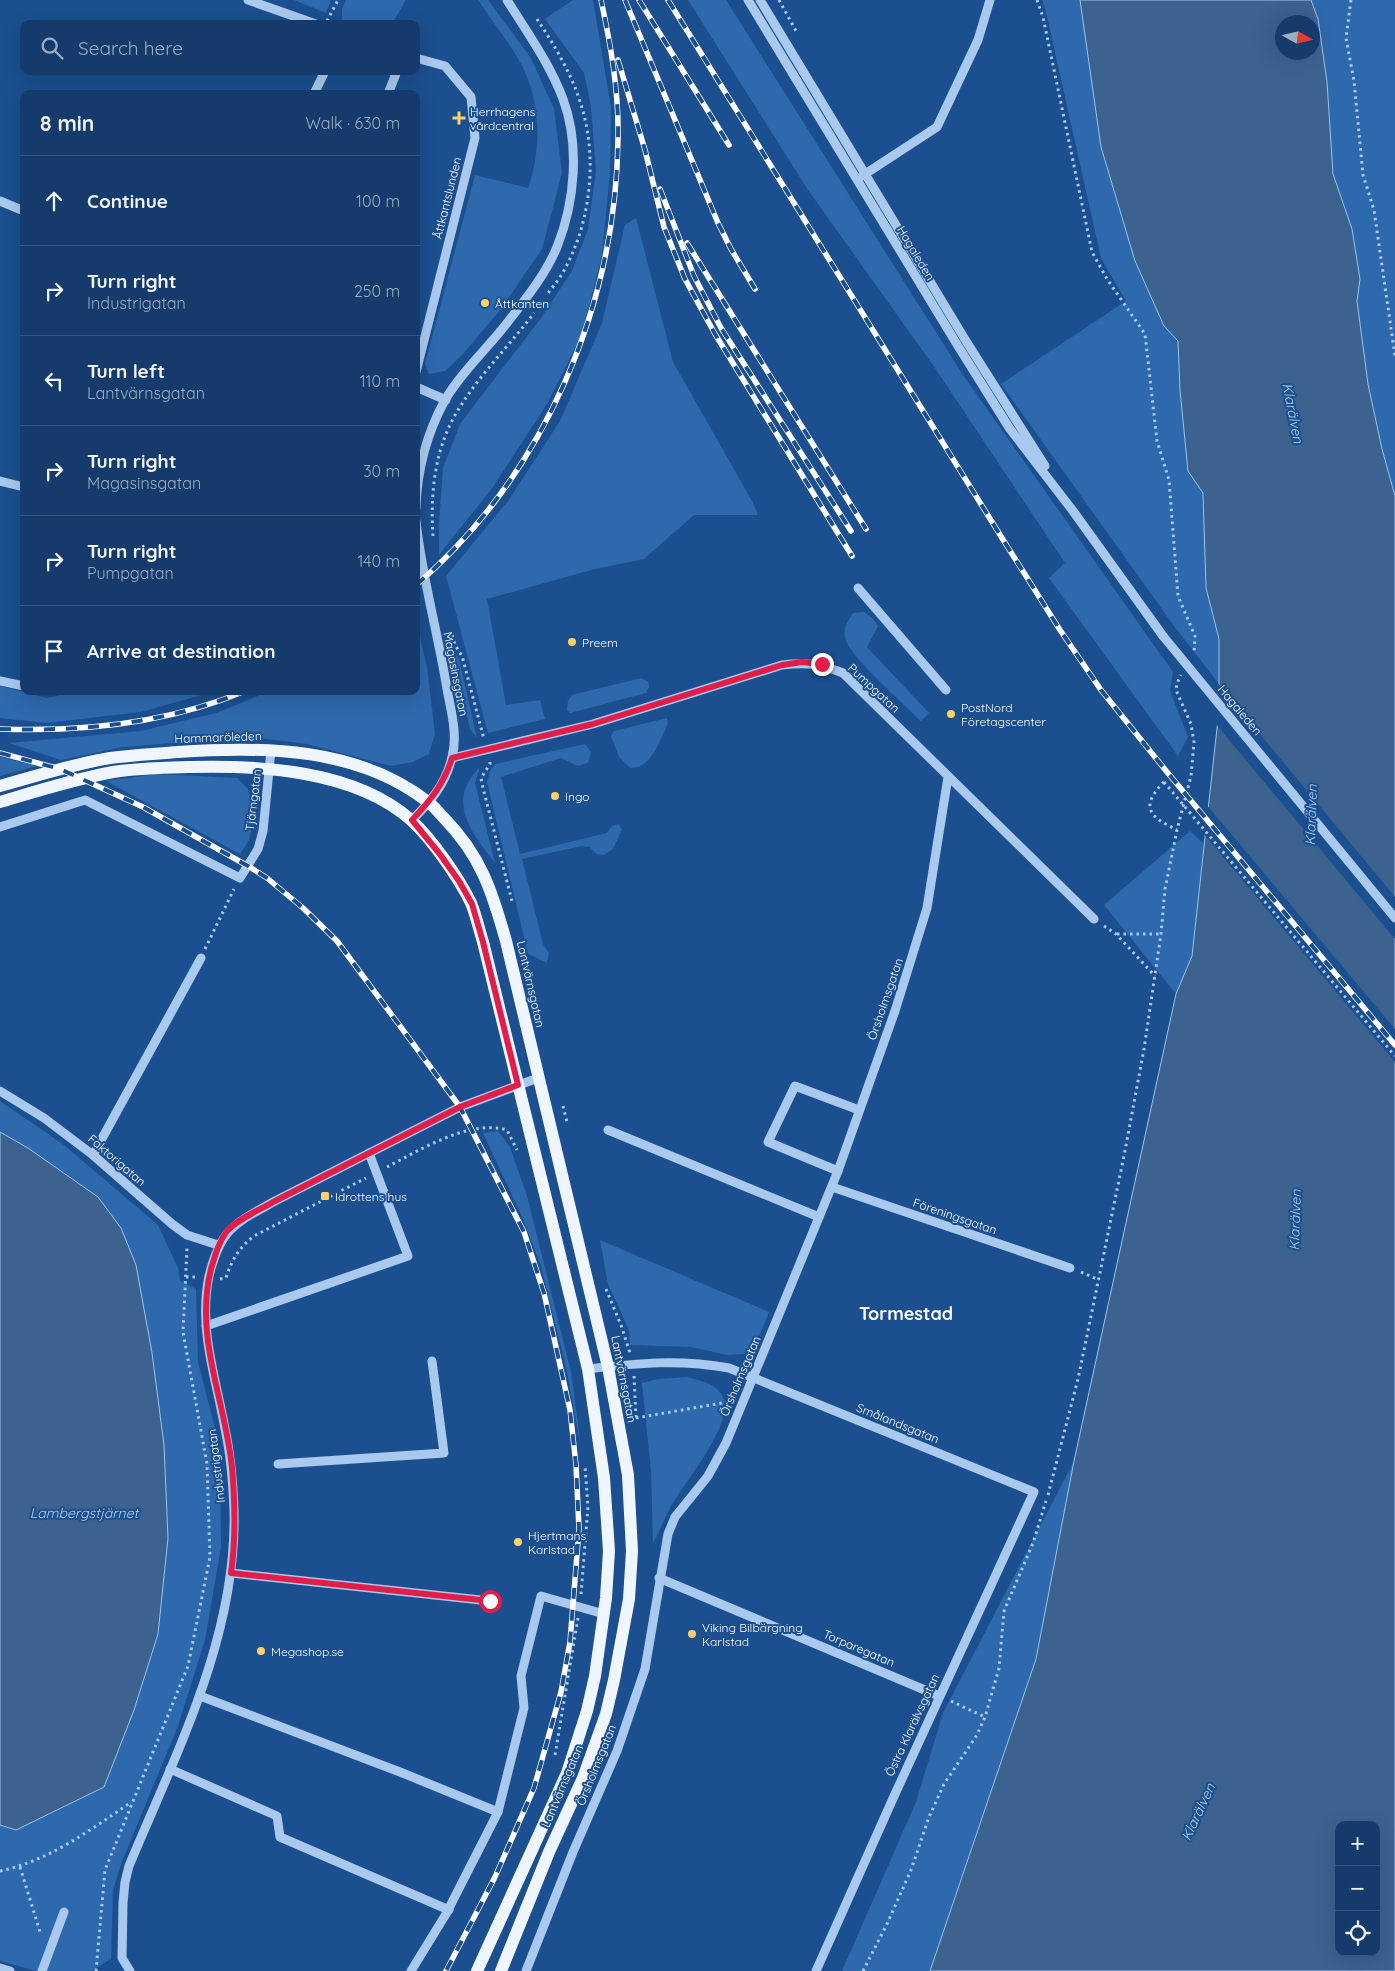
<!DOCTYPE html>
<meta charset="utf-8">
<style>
body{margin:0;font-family:Quicksand,sans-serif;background:#214673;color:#f1f3f6}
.controls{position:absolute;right:15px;bottom:15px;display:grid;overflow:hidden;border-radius:10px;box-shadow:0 5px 20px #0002}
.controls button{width:45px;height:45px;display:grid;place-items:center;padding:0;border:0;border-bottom:1px solid #33557e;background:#143b6b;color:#f1f3f6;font:25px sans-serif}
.compass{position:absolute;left:1275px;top:15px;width:45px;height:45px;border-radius:50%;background:#143b6b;box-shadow:0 5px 20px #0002;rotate:98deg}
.stop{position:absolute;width:15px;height:15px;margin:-11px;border:4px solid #e11d48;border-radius:50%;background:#fff}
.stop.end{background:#e11d48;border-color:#fff;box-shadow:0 1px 5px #0008}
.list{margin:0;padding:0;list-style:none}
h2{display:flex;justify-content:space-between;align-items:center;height:65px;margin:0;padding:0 20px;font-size:21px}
h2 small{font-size:16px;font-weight:400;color:#9dadc1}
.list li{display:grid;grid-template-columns:32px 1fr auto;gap:15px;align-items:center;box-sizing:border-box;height:90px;padding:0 20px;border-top:1px solid #33557e}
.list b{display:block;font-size:19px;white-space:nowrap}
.list p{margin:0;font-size:16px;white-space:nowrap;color:#9dadc1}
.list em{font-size:16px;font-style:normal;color:#9dadc1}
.icon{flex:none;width:28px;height:28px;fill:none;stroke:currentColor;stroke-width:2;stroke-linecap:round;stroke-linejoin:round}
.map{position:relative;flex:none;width:1395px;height:1971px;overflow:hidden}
.search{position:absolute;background:#143b6b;box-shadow:0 5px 20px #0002;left:20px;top:20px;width:400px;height:55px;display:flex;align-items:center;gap:12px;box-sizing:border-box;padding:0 18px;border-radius:10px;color:#9dadc1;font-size:19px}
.panel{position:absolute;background:#143b6b;box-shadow:0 5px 20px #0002;left:20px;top:90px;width:400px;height:605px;border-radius:10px}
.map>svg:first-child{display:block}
.green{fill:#2e69ad}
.water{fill:#3c6290;stroke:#9cc4f0;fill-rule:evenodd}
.pier{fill:#1b4f8f}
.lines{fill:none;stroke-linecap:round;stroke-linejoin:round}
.path{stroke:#a9c9ee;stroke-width:3;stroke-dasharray:2.5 4;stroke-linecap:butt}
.minor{stroke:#a9c9ee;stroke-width:9}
.major{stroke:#f0f6ff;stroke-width:12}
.rail-casing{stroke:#fff;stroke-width:5.5}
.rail{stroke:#1b4f8f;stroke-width:4;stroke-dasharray:11;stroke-linecap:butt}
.path-bridge{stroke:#a9c9ee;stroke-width:3;stroke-dasharray:2.5 4;stroke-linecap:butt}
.minor-bridge{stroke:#a9c9ee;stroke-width:9}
.route{stroke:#e11d48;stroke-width:6}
.poi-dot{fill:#ffd166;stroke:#1b4f8f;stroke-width:2}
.labels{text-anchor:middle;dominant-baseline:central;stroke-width:4;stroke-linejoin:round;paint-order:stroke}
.poi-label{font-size:12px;fill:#fff;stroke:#1b4f8f;text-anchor:start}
.street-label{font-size:12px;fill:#fff;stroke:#1b4f8f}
.water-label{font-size:14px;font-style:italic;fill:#b5d3f5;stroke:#1b4f8f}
.district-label{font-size:18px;font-weight:bold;fill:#fff;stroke:#1b4f8f}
</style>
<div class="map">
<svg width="1395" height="1971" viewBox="0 0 1395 1971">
<rect width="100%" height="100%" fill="#1b4f8f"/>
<g class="green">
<polygon points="294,0 331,0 326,13"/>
<polygon points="346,0 406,0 392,24 342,24 342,9"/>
<path d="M 478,0 L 488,0 L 531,58 L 554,109 L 562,173 L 542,249 L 501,309 L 463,354 L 445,371 L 429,374 L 425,364 L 475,175 L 528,188 C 542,149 541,101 521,64 C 509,42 492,21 478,0 Z"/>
<polygon points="573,0 593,0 611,107 610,172 602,255 581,337 547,404 493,487 439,555 439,523 443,468 460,424 541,318 572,271 588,229 596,171 591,106 584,73 545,19"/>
<polygon points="688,0 726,0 963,375 1173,672 1170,691 1188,737 1178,756 1049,578 1065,563 935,368 808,190"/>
<polygon points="1042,0 1080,0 1101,147 1135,261 1164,326 1178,340 1180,390 1188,471 1203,493 1206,588 1219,639 1219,684 1174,626 1001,384 1126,301 1101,258 1046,12"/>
<polygon points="1311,0 1395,0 1395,496 1382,449 1368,384 1357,301 1360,279 1352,229 1333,174 1327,82 1318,19"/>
<polygon points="636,218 673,362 752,501 758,515 694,515 644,559 595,569 487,599 506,705 540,700 545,719 488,733 446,576 508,501 560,421 602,323 625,225"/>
<path d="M 864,612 L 873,619 L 878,626 L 867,647 L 929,713 L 921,721 C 906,706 849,656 845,638 C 843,628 848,621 853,613 Z"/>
<polygon points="416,620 427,667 435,734 429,754 413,762 391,766 307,744 267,739 222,739 123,747 61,760 9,743 141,731 216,713 270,691 416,691"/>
<polygon points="450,648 459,659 477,738 470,729"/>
<polygon points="641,678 648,681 649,687 646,693 570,713 567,710 568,701 572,695"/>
<polygon points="0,686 47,698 79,691 216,691 141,712 46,723 0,718"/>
<path d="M 667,718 L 668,722 L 666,728 C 657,745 652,768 630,768 L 619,757 L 611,736 L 614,731 Z"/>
<polygon points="585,744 591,752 588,763 578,766 561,758 501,777 520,854 607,833 612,826 618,824 622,829 613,849 604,855 596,854 590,847 582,846 522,859 543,944 549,953 547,963 528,954 487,782 490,771 495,764"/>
<polygon points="0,757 37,766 0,776"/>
<path d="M 480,767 L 475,783 L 495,863 C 472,832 445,802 480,767 Z"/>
<polygon points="156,774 237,778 248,789 254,817 249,840 240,854 106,781"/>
<polygon points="1190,831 1204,844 1192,956 1176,994 1104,905"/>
<polygon points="0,1101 64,1145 158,1225 178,1268 180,1281 196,1289 198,1362 220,1448 221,1547 205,1640 178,1726 121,1864 113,1890 111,1959 91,1971 36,1971 0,1961 0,1825 16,1830 104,1787 134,1710 158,1634 28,1148 0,1132"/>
<polygon points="498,1131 510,1147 527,1196 571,1372 581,1447 566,1367 541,1266 523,1219 483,1133"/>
<polygon points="600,1240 769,1312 758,1339 744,1354 727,1355 691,1347 630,1345 629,1330 608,1284"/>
<path d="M 687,1377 C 701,1381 720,1384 724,1400 C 732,1427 683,1484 670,1508 C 664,1520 659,1532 653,1543 L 651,1471 L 642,1383 L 657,1379 Z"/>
<polygon points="1074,1461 1036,1659 930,1971 842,1971 916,1802 943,1713"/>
</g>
<g class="water">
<path d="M 1080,0 L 1311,0 L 1318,19 L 1327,82 L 1333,174 L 1352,229 L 1360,279 L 1357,301 L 1368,384 L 1382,449 L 1395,496 L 1395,1971 L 930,1971 L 1036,1659 L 1074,1461 L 1176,994 L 1192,956 L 1219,710 L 1219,639 L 1206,588 L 1203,493 L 1188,471 L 1180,390 L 1178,341 L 1164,326 L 1135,261 L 1101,147 ZM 1282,22 L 1312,22 L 1312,52 L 1282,52 ZM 1339,1825 L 1376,1825 L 1376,1952 L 1339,1952 Z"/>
<polygon points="0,1132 28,1148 98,1197 121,1228 136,1265 152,1353 164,1445 168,1538 158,1634 134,1710 104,1787 16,1830 0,1825"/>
</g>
<g class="pier">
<polygon points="1216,681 1395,897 1395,939 1215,723"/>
<polygon points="1206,804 1395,1029 1395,1062 1203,833"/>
</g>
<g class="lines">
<g class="path">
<polyline points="779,0 796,31"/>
<polyline points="1037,0 1043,17 1092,252 1107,279 1145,334 1157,441 1169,480 1178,596 1195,636 1194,653"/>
<polyline points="1351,0 1346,38 1354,81 1363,175 1374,210 1395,356"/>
<path d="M 537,19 C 555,46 573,76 582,108 C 598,161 590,226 562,274 C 557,282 551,289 546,296"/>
<polyline points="327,21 338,0"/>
<path d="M 433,536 C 430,492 435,445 460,407 C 481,373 510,345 534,313"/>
<polyline points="452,635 455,645 462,656 484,739"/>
<polyline points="490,762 490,764 481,778 483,788 512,901"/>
<path d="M 1164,782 C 1160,785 1157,790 1154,794 C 1141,814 1162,822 1177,830"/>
<polyline points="1104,926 1116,934 1155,976"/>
<polyline points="1117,934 1161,934"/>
<polyline points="205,949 234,889"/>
<polyline points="563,1106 567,1122"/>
<path d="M 387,1167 C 420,1150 469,1119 507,1130 L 517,1150"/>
<polyline points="1081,1272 1099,1280"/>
<polyline points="186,1277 196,1277"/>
<path d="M 220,1279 L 226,1278 C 232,1259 239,1248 254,1236 L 366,1178"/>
<polyline points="606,1289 621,1325 630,1353"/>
<polyline points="634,1376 636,1418"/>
<polyline points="636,1418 728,1402"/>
<polyline points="1048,1495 1078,1379 1124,1156 1144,1049 1161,934 1165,889 1177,830 1191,776 1194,742 1191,724 1176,690 1177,683 1181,675"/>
<polyline points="581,1594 588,1507 585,1466"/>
<polyline points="951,1701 985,1717"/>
<polyline points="555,1755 578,1618"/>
<polyline points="20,1867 41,1935"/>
<path d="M 0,1871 C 49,1861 90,1830 130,1803"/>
<polyline points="96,1971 105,1870 188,1666 210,1557 207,1464 183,1332 187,1248"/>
<polyline points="863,1971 887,1924 911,1870 929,1817 944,1784 977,1735 985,1717 999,1668 1004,1611 1033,1543 1046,1501"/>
</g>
<g class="minor">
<polyline points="248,0 316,24"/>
<polyline points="748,0 958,346 1010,429 1073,511 1163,636"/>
<polyline points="760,0 966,341 1045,466"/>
<polyline points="416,58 445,66 471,97 475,138 416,372"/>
<polyline points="314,94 325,71"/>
<polyline points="388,94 397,71"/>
<polyline points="862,176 937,127 978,40 990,0"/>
<polyline points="0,201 24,211"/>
<polyline points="416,387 446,400"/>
<polyline points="0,481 24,487"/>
<path d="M 416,508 C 417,471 427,433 445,400 C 462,371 487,349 507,323 C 525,300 546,274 557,247 C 575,202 580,145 563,99 C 550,64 527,32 507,0"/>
<polyline points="858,588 946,690"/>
<polyline points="0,681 24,686"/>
<path d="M 452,758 L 593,724 L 782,665 C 807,662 820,664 843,673 L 1094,919"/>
<path d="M 412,820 C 430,802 446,784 452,757 C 458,735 451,711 447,689 C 438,633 422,578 416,521"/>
<polyline points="0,827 85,800 240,878 258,849 263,831 271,750"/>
<polyline points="0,1091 44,1118 93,1155 172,1224 187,1235 218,1245"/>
<polyline points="608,1130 819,1217"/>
<polyline points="93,1155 201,958"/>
<polyline points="838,1171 768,1142 795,1086 859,1110"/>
<polyline points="832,1187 1070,1268"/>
<polyline points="206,1326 408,1256 369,1153"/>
<path d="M 588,1369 C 638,1363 679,1359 729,1368 L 1034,1492 L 895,1794 L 816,1971"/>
<polyline points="278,1464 444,1453 432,1361"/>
<polyline points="231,1573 490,1601"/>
<polyline points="659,1578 939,1696"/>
<polyline points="200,1696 400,1772 498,1812 524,1708 521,1676 541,1596 604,1614"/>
<polyline points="170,1769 277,1816 280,1837 449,1910"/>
<polyline points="0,1968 10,1971"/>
<polyline points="42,1971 64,1912"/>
<path d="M 130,1971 L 122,1958 L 123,1903 L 125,1882 L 129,1866 C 176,1753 237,1637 234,1511 C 233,1483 231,1456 225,1429 C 216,1378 198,1328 209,1276 C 221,1228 234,1224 275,1201 L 460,1107 L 538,1078"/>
<polyline points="411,1971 446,1914 498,1812"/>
<polyline points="526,1971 573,1852 617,1751 645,1669 668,1534 675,1517 708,1476 726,1443 838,1171 895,1011 927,908 948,777"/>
</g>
<g class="major">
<path d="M 0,786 C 36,776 73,764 110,758 C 133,755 155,754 178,752 C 263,746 358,747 428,802 C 434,806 439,813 444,818 C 481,856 492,891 506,941 L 608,1367 L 628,1475 L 632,1551 L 629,1599 L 614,1680 L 606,1714 L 583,1778 L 549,1852 L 501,1971"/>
<path d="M 0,802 C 37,791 75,779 113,772 C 138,768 163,768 188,767 C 259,765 355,770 411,820 C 432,839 459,878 471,903 C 476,915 479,929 483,942 L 588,1369 L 604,1478 L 609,1551 L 606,1598 L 595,1676 L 587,1711 L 567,1773 L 477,1971"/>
</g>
<g class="rail-casing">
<g id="rail">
<polyline points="625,0 718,223 731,249 755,289"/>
<polyline points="639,0 729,145"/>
<polyline points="668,0 1002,538 1060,630 1101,690 1167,772 1395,1045"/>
<polyline points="618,60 645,150 664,227 685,279 715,334 852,556"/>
<polyline points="660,189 694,276 721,328 851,531"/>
<polyline points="687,243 866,529"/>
<path d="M 416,585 C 544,476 616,305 618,139 C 619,92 611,46 601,0"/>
<path d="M 0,729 C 81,732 169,723 245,691"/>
<polyline points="0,753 60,769 143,807 248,866 267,878 303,908 337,941 460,1107 524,1232 544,1293 570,1410 576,1465 579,1529 570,1642 561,1692 534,1788 495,1877 446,1971"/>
</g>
</g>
<use href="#rail" class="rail"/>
<polyline class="path-bridge" points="1164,782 1395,1056"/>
<polyline class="minor-bridge" points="1163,636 1395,918"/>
</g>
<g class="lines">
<path class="route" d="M 490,1601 L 231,1573 C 236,1539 235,1502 232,1467 C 225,1400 194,1337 211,1269 C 215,1256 218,1243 227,1231 C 239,1218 260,1210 275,1201 L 460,1107 L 518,1085 L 483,942 L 472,904 L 459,881 L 439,853 L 412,820 C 430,801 444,784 452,758 L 593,724 L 782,665 L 802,662 L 822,664"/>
</g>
<g class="poi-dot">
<path d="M456.5 110.5h5v5h5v5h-5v5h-5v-5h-5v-5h5z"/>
<circle cx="485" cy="303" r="5"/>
<circle cx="572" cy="642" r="5"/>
<circle cx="951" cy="714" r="5"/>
<circle cx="555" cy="796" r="5"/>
<rect x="320" y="1191" width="10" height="10" rx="2.5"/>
<circle cx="518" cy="1542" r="5"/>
<circle cx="692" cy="1634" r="5"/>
<circle cx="261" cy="1651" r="5"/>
</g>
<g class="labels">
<g class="poi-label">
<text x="470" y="111">Herrhagens<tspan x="470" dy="14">vårdcentral</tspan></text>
<text x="495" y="303">Åttkanten</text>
<text x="582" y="642">Preem</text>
<text x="961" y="707">PostNord<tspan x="961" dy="14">Företagscenter</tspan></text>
<text x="565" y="796">Ingo</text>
<text x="335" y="1196">Idrottens hus</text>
<text x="528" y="1535">Hjertmans<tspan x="528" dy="14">Karlstad</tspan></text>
<text x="702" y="1627">Viking Bilbärgning<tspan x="702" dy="14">Karlstad</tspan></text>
<text x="271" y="1651">Megashop.se</text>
</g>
<g class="street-label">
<text transform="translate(447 198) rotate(-76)">Åttkantslunden</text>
<text transform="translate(916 253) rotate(59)">Hagaleden</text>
<text transform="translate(456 674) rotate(79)">Magasinsgatan</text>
<text transform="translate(874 688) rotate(43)">Pumpgatan</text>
<text transform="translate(1240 710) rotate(50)">Hagaleden</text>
<text transform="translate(218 737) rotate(-2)">Hammaröleden</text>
<text transform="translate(253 800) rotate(-83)">Tjärngatan</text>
<text transform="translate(531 984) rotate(77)">Lantvärnsgatan</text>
<text transform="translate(885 999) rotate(-71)">Örsholmsgatan</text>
<text transform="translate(117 1160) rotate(41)">Faktorigatan</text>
<text transform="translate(955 1216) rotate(19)">Föreningsgatan</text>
<text transform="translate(740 1376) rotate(-67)">Örsholmsgatan</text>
<text transform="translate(624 1379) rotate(79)">Lantvärnsgatan</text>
<text transform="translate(898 1423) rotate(22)">Smålandsgatan</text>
<text transform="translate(216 1466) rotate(-97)">Industrigatan</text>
<text transform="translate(859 1648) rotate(23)">Torparegatan</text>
<text transform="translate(912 1725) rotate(-65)">Östra Klarälvsgatan</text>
<text transform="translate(596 1765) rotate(-68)">Örsholmsgatan</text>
<text transform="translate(562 1786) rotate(-67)">Lantvärnsgatan</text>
</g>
<g class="water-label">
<text transform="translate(1293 413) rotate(79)">Klarälven</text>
<text transform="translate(1311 815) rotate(-88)">Klarälven</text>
<text transform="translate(1295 1220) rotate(-88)">Klarälven</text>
<text x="84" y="1513">Lambergstjärnet</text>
<text transform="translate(1198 1812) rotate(-65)">Klarälven</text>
</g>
<g class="district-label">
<text x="906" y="1313">Tormestad</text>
</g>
</g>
</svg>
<div class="controls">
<button>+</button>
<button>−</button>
<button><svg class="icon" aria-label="locate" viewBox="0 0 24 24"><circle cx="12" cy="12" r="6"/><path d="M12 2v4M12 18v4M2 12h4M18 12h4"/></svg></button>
</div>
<svg class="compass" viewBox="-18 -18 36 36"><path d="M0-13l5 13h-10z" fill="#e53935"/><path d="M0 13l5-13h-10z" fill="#9dadc1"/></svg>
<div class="stop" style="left:490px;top:1601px"></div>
<div class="stop end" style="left:822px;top:664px"></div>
<div class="search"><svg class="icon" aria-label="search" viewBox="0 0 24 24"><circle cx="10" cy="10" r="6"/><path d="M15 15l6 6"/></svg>Search here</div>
<section class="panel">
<h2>8 min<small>Walk · 630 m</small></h2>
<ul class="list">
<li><svg class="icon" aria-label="ahead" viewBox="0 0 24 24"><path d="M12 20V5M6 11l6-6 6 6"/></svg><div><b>Continue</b></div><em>100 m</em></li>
<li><svg class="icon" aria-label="right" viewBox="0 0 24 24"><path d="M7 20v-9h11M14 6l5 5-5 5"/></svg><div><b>Turn right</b><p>Industrigatan</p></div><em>250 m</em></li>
<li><svg class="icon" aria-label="left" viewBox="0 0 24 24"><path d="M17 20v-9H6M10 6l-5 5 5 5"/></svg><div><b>Turn left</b><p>Lantvärnsgatan</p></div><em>110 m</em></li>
<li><svg class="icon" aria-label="right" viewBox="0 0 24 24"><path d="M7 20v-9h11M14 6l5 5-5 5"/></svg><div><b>Turn right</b><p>Magasinsgatan</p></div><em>30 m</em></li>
<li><svg class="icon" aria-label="right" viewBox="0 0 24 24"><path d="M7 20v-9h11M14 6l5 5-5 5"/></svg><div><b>Turn right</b><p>Pumpgatan</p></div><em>140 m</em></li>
<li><svg class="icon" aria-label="arrive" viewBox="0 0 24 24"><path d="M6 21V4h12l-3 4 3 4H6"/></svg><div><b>Arrive at destination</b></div></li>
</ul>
</section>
</div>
